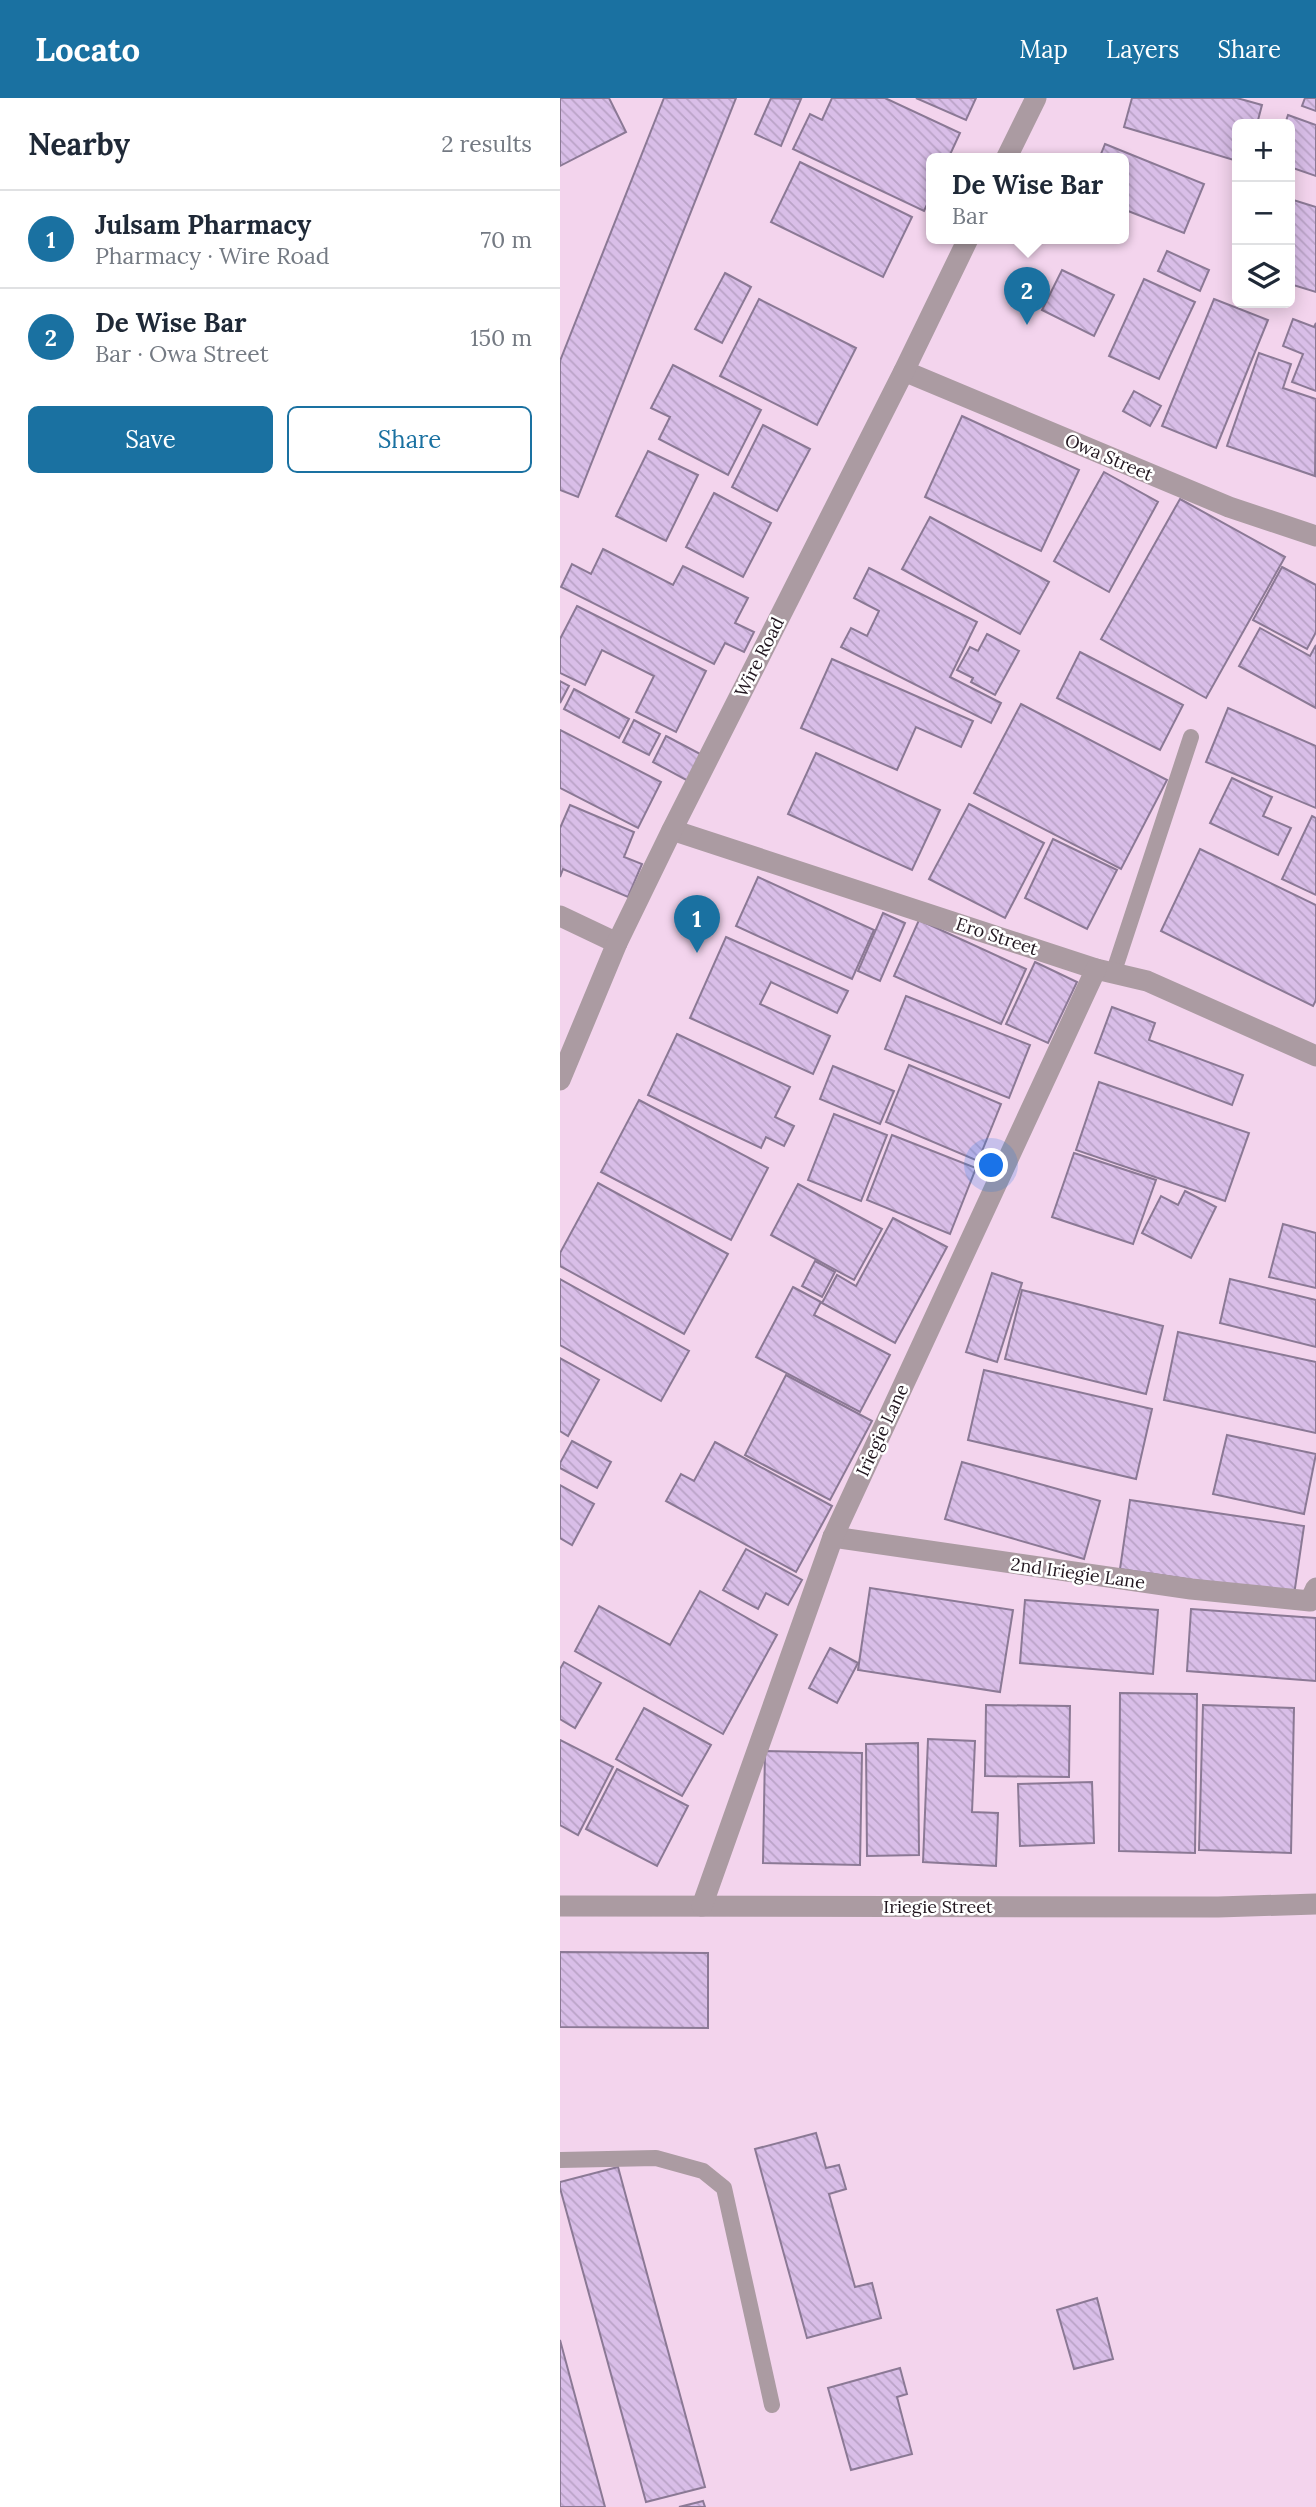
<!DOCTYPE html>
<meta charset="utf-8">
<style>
body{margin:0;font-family:Lora,serif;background:#f2f2f3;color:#1f2937}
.controls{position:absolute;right:21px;top:21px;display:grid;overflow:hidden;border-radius:10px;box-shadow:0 4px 18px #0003}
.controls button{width:63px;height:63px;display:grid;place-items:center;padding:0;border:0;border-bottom:2px solid #e0e1e3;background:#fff;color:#1f2937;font:35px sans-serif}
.you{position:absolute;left:432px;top:1068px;width:24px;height:24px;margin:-18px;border:5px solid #fff;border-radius:50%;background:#1a73e8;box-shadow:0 0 0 10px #1a73e833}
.badge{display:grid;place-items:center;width:46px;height:46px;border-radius:50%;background:#1a71a1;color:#fff;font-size:23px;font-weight:700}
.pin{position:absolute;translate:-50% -58px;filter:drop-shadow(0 2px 4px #0008)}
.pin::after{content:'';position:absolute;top:37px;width:24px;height:21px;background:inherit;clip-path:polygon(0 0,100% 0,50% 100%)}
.popup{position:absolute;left:366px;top:55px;width:203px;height:91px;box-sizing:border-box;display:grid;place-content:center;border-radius:10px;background:#fff;filter:drop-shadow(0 2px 5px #0005);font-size:23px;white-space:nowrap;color:#747a83}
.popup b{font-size:26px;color:#1f2937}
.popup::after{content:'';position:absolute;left:50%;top:100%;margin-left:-14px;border:14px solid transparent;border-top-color:#fff}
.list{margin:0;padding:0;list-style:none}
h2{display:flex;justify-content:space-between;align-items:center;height:91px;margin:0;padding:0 28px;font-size:30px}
h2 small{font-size:23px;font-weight:400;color:#747a83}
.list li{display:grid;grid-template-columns:46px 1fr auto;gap:21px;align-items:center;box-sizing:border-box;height:98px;padding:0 28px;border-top:2px solid #e0e1e3}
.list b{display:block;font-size:26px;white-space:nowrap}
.list p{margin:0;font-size:23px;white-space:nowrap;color:#747a83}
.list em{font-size:23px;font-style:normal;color:#747a83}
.actions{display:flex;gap:14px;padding:21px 28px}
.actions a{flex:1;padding:16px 0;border:2px solid #1a71a1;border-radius:10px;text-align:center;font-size:24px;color:#1a71a1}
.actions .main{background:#1a71a1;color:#fff}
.icon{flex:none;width:38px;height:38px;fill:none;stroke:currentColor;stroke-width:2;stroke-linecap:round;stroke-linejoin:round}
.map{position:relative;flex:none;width:756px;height:2409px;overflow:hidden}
header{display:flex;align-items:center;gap:42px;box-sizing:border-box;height:98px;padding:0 35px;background:#1a71a1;color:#fff}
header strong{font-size:33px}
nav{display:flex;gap:38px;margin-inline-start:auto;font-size:24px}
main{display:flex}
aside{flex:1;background:#fff}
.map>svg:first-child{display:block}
.building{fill:url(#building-back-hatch);stroke:#8b7995;stroke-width:2}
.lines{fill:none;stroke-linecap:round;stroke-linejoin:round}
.service{stroke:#ab9ba2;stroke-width:16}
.minor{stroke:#ab9ba2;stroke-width:21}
.labels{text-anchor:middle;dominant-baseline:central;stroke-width:5;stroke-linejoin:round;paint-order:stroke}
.street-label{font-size:18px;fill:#21161f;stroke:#fff}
</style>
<header>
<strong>Locato</strong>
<nav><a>Map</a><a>Layers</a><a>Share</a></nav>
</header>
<main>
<aside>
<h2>Nearby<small>2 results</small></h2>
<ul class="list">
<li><span class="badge">1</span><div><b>Julsam Pharmacy</b><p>Pharmacy · Wire Road</p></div><em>70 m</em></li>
<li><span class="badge">2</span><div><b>De Wise Bar</b><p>Bar · Owa Street</p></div><em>150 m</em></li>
</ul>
<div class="actions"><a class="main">Save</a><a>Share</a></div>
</aside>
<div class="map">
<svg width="756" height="2409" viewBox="0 0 756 2409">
<defs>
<pattern id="building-back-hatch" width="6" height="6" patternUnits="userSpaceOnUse" patternTransform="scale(1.75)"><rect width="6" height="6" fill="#d9bee8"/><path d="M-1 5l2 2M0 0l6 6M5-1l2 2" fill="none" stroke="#baa3c7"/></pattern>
</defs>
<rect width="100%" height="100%" fill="#f3d4ed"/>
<g class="building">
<polygon points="0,0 49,0 66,34 0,68"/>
<polygon points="104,0 176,0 18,399 0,392 0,263"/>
<polygon points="211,0 241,1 221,48 195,36"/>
<polygon points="272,0 325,0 400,35 388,61 371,61 371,98 364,113 233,51 250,16 262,22"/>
<polygon points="356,0 416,0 406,22"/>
<polygon points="572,0 677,0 702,7 697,26 677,26 677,63 564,29"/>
<polygon points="745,0 756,0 756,13 742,8"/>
<polygon points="728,17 756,27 756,78 730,69 730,26 725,26"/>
<polygon points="545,46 644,86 624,135 563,111 563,61 539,61"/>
<polygon points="240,64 352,119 323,179 211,124"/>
<polygon points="730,101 756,109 756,194 730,186"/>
<polygon points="607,153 649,172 640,193 598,173"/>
<polygon points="502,172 554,197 534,238 482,212"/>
<polygon points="165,175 191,189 162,245 135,231"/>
<polygon points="584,181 635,204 599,281 549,258"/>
<polygon points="199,201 296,250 257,327 160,278"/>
<polygon points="654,201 708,222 656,350 602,328"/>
<polygon points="733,221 754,229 756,225 756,293 732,284 743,256 723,248"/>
<polygon points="699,255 731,266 723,290 756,301 755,378 667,348"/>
<polygon points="113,267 201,312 168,377 99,341 110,319 91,310"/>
<polygon points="574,293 601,308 590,328 563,313"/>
<polygon points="402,318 519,372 481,453 365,399"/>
<polygon points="203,327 250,351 217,413 172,389"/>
<polygon points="88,353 138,377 106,443 56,418"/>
<polygon points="544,374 598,404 549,494 494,463"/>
<polygon points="154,395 211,425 183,479 126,449"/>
<polygon points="620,401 725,459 646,600 541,541"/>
<polygon points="370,419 489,484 460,536 342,471"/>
<polygon points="43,451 113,487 123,468 188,500 175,525 194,534 184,554 165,545 154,566 1,489 12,466 31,476"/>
<polygon points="722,469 756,487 756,534 747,551 693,522"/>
<polygon points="309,470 417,524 390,579 441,605 431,625 281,549 291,530 307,538 319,513 294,500"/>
<polygon points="17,508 146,573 116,634 76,614 94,578 42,552 25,587 0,575 0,541"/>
<polygon points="700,530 750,558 756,547 756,610 679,568"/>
<polygon points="427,536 459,553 435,597 411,584 413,580 397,572 410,549 418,553"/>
<polygon points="520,554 623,607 600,652 497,600"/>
<polygon points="272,561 413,623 401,649 356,629 337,672 241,630"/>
<polygon points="0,583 9,588 0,605"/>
<polygon points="14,591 69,621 59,640 4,611"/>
<polygon points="461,606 607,682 561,771 414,695"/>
<polygon points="668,610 756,648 756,710 646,664"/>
<polygon points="74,622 100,636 89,657 63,644"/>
<polygon points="0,632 101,684 78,730 0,690"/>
<polygon points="106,638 144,658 130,684 93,664"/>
<polygon points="256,655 380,712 352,772 228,716"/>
<polygon points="672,680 712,699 703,718 731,730 718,757 650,725"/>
<polygon points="409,706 484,745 445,820 369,781"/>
<polygon points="10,707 74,734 64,759 82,766 68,799 3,771 0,779 0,730"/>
<polygon points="752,718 756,720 756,797 722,781"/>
<polygon points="493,741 557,772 527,831 465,800"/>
<polygon points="640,751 756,807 756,902 753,908 601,833"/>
<polygon points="198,779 314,832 292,881 176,828"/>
<polygon points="323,815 345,825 320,883 298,873"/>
<polygon points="359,822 466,871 441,926 334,878"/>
<polygon points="166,839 288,893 277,915 211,884 200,906 270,938 253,976 130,920"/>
<polygon points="475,864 517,884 488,945 446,926"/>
<polygon points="346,898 470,947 449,1000 325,951"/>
<polygon points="552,909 595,925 589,942 683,977 672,1007 535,955"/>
<polygon points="117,936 230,989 215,1019 234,1028 224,1048 206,1039 201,1050 88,997"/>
<polygon points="349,967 441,1006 418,1063 326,1024"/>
<polygon points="273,968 334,993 320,1026 260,1001"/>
<polygon points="539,984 689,1035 665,1103 516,1052"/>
<polygon points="79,1002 208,1070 171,1142 41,1074"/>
<polygon points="274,1016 327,1037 301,1103 248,1082"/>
<polygon points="332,1037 416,1070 390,1136 307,1102"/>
<polygon points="514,1055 596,1082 573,1146 492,1119"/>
<polygon points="38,1085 168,1156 124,1236 0,1168 0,1155"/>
<polygon points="238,1086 322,1131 294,1182 211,1137"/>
<polygon points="625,1093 656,1109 631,1160 582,1135 601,1098 618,1107"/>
<polygon points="333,1120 387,1149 335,1245 262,1205 277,1177 296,1188"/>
<polygon points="723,1126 756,1135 756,1190 709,1179"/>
<polygon points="255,1163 275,1174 262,1199 242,1188"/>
<polygon points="432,1175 462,1185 437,1264 406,1254"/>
<polygon points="0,1181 129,1253 101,1303 0,1247"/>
<polygon points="670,1181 756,1202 756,1249 660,1225"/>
<polygon points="233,1189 261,1204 254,1217 330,1257 300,1314 196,1259"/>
<polygon points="462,1192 603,1228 586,1296 445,1261"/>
<polygon points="618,1234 756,1264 756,1335 604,1302"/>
<polygon points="0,1260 39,1282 8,1338 0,1333"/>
<polygon points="424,1272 592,1311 576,1381 408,1342"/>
<polygon points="226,1277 312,1323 270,1402 185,1357"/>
<polygon points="667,1337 756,1356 744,1416 653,1396"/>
<polygon points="12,1343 51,1364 37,1390 0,1370 0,1365"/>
<polygon points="155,1344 272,1408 236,1474 106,1403 121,1376 134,1383"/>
<polygon points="402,1364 540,1403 524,1461 385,1421"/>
<polygon points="0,1387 34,1406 12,1447 0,1440"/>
<polygon points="570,1402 744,1428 734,1497 560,1471"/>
<polygon points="186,1451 242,1482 228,1507 206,1495 198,1511 163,1492"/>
<polygon points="310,1490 453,1512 440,1594 298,1572"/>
<polygon points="140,1493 217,1537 163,1636 15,1553 39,1508 110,1547"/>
<polygon points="465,1502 598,1512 593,1576 460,1565"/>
<polygon points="631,1511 756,1520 756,1583 627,1573"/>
<polygon points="270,1550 298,1565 277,1605 249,1590"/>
<polygon points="4,1564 41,1585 15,1630 0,1621 0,1571"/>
<polygon points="560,1595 637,1596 635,1755 559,1753"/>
<polygon points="426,1607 510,1608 509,1679 425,1678"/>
<polygon points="643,1607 734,1610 731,1755 639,1752"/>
<polygon points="84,1610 151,1647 122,1698 56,1661"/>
<polygon points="368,1641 415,1643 412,1714 438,1715 436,1768 363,1764"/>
<polygon points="0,1642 53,1669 18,1737 0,1727"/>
<polygon points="358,1645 359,1757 307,1758 306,1646"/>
<polygon points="205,1653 302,1655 300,1767 203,1765"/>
<polygon points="57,1671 128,1708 97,1768 26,1731"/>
<polygon points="532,1684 534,1745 460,1748 458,1686"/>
<polygon points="0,1854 148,1855 148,1930 0,1929"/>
<polygon points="256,2035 266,2070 279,2067 286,2091 269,2096 295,2189 312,2185 321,2220 247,2240 195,2051"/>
<polygon points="58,2069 145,2389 86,2404 0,2090 0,2084"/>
<polygon points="537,2200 553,2261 514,2271 497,2212"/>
<polygon points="0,2242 45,2409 0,2409"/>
<polygon points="340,2270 347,2296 337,2299 352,2356 291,2372 268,2290"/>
<polygon points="143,2403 145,2409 119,2409"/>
</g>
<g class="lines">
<g class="service">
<polyline points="553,876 631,639"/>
<polyline points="0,2062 96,2060 143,2073 164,2090 212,2307"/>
</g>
<g class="minor">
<polyline points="446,61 476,0"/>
<polyline points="344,273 669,409 756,438"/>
<polyline points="112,732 536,871 587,883 756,958"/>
<polyline points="0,818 57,845"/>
<polyline points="0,982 57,845 112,732 344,273 408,141"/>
<polyline points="273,1439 631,1491 750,1503 756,1490"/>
<polyline points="0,1808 658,1809 756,1806"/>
<polyline points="142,1808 273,1439 536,871"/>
</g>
</g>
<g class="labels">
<g class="street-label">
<text transform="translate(549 359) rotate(23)">Owa Street</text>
<text transform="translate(199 559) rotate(-63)">Wire Road</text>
<text transform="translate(437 838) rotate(18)">Ero Street</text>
<text transform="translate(322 1332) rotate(-65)">Iriegie Lane</text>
<text transform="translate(518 1475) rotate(8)">2nd Iriegie Lane</text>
<text x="378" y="1808">Iriegie Street</text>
</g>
</g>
</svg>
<div class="controls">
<button>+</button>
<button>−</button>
<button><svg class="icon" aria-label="layers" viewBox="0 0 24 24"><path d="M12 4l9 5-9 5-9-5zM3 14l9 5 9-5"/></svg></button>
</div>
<div class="you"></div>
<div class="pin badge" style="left:137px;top:855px">1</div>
<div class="pin badge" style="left:467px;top:227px">2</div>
<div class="popup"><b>De Wise Bar</b>Bar</div>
</div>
</main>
